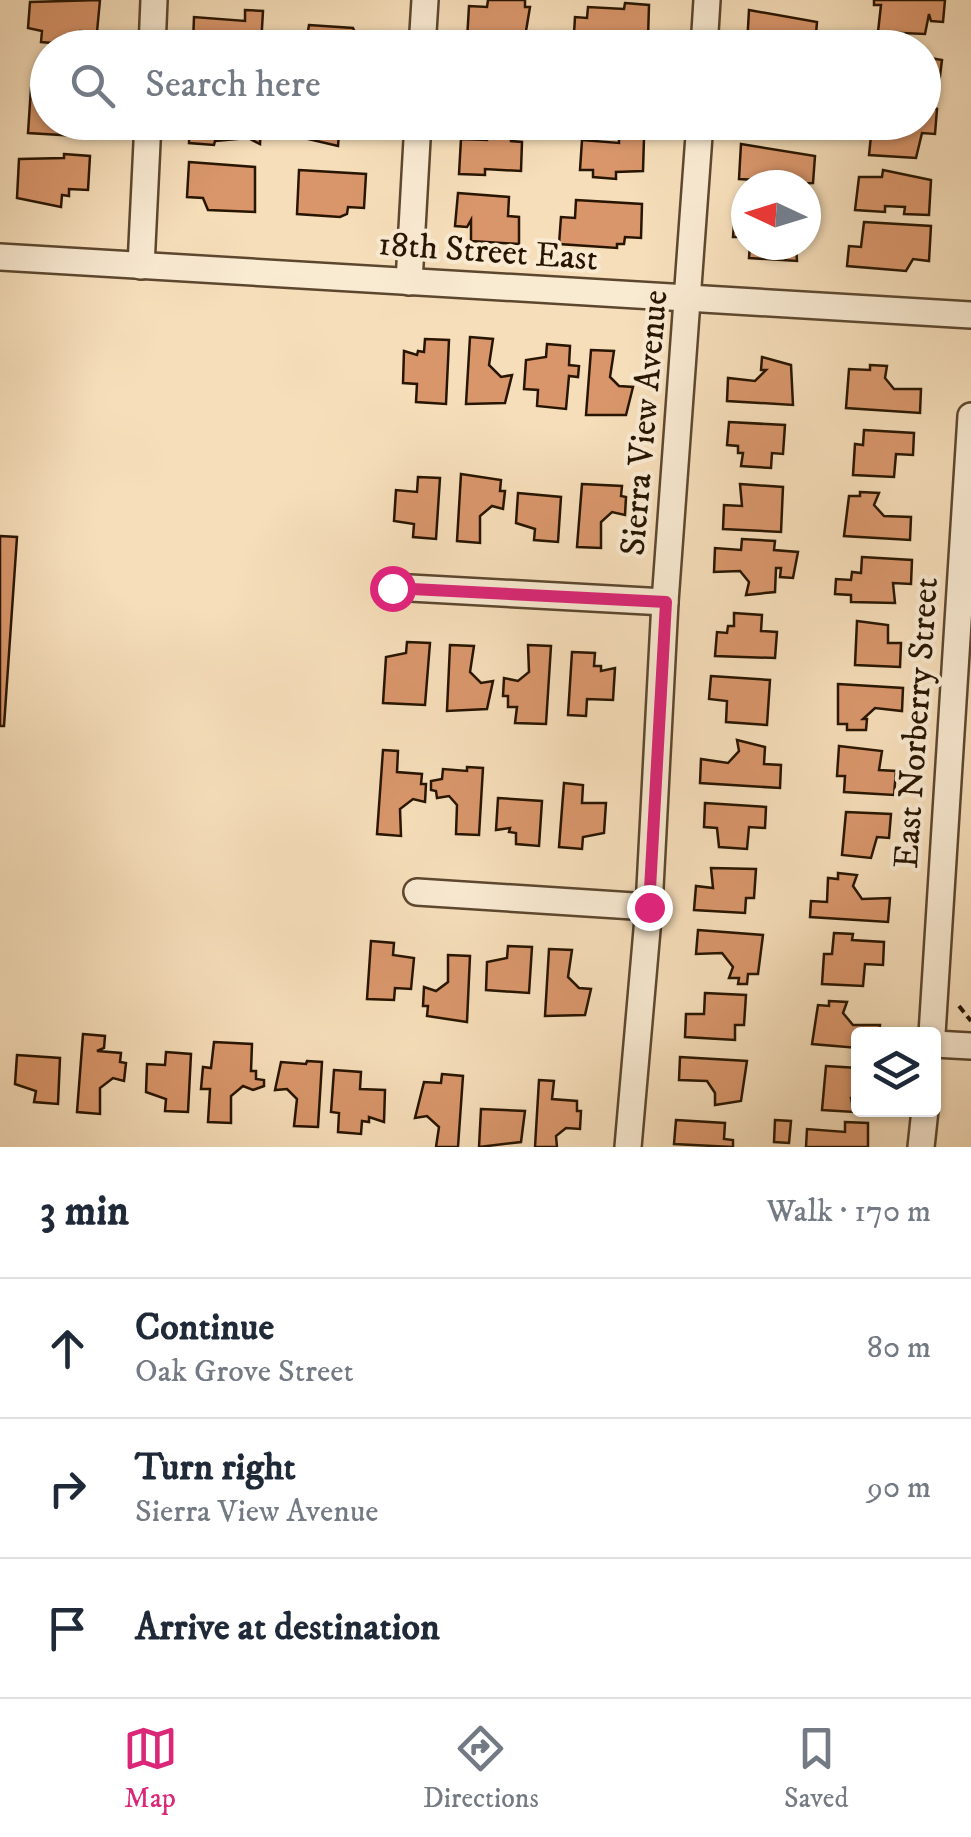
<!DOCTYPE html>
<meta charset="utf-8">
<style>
body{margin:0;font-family:"IM FELL DW Pica",serif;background:#f6f6f7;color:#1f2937}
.controls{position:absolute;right:30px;bottom:30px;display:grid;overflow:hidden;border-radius:10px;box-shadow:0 2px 8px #0004}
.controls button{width:90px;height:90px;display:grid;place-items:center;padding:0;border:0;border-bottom:2px solid #e0e1e3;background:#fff;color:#1f2937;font:50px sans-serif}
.compass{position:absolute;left:731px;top:170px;width:90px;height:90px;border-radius:50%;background:#fff;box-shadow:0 2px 8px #0004;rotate:274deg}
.stop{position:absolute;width:30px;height:30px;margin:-22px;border:8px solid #db2777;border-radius:50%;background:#fff}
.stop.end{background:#db2777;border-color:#fff;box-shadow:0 2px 10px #0008}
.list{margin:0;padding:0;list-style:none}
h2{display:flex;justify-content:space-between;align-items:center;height:130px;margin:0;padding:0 40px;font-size:42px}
h2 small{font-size:32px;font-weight:400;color:#747a83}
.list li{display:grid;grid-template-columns:65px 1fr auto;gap:30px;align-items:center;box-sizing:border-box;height:140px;padding:0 40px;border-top:2px solid #e0e1e3}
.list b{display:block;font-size:38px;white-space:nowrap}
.list p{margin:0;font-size:32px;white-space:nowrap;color:#747a83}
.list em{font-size:32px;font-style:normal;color:#747a83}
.icon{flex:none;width:55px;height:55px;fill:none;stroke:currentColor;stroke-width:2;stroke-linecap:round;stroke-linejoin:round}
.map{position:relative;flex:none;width:971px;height:1147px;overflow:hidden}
.search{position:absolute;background:#fff;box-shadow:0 2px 8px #0004;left:30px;right:30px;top:30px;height:110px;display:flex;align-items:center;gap:25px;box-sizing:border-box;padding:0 35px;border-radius:55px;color:#747a83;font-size:38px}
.sheet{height:550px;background:#fff}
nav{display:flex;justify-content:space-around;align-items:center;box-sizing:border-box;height:140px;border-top:2px solid #e0e1e3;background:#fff;font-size:28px;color:#747a83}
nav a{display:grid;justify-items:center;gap:5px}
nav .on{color:#db2777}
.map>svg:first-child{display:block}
.building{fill:#d9966b;stroke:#281500;stroke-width:2.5}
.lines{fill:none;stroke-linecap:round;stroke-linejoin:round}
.street-casing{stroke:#5c472e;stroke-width:30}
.path{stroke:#281500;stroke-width:4;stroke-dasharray:8 5;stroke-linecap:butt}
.street{stroke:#f9ead2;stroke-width:25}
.route{stroke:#db2777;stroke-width:12}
.labels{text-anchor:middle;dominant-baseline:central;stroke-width:8;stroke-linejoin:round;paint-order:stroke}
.street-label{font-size:35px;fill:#281500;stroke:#f9ead2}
</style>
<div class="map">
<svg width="971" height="1147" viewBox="0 0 971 1147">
<rect width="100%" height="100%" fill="#f6deba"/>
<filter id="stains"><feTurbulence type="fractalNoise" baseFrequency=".002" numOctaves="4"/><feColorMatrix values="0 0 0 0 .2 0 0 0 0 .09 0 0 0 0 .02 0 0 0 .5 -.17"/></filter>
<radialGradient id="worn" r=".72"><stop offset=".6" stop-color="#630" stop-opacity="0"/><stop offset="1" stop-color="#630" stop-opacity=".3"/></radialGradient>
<g class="building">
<polygon points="100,0 97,32 80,31 79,38 72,37 71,48 52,48 52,43 41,42 42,31 28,28 30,2"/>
<polygon points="488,0 525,0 525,7 530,7 525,37 467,40 469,6 487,7"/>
<polygon points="874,0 945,0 943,22 931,21 929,14 925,34 878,32 881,5 874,5"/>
<polygon points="625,3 649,5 648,39 622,38 622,45 598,44 599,37 574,34 575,17 587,18 588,7 624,9"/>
<polygon points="245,10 263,11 261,45 203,48 204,43 193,43 194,17 245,21"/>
<polygon points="749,10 817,22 816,34 808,34 807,48 747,45"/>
<polygon points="309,25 353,28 358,40 375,41 375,48 305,48"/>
<polygon points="924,57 942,60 938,92 924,92"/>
<polygon points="31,88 48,89 48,122 96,122 94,137 28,133"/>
<polygon points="924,108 937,109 935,134 922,133 916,158 869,155 872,126 924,122"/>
<polygon points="190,122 261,124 260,144 248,138 215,141 214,145 189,143"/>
<polygon points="305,122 365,122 365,129 347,128 346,134 339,134 338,146 308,139"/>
<polygon points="487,133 511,134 511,141 522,142 521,171 485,169 485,175 459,174 461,139 487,140"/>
<polygon points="619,137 644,138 643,171 616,172 616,179 593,177 593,170 580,170 582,140 619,143"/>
<polygon points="741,144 815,156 813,183 756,185 756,180 739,179"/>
<polygon points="64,154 90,156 88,190 69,189 69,196 62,195 61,207 17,198 19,159 64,158"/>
<polygon points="189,162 255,167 255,212 208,210 203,198 187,197"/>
<polygon points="299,170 366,174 364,208 348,207 347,214 340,217 297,214"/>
<polygon points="883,170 931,180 929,215 904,214 905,207 885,206 885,212 855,210 859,177 882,177"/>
<polygon points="458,193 509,197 508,216 519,217 519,244 471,241 471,220 467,227 455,226"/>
<polygon points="576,200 642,204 641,238 625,237 624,244 617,244 617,248 559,244 561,217 575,218"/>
<polygon points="735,211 746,212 746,245 743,237 733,237"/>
<polygon points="864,222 931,226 929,261 913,259 906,271 847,266 849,246 861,247"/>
<polygon points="750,245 796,245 797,261 749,258"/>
<polygon points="470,337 493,339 489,365 501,377 512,375 505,403 466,404"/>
<polygon points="425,339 449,340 446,404 416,402 417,384 403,383 404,351 417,355 418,351 424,352"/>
<polygon points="547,344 570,346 569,365 579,366 578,377 569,376 566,409 537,406 538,390 524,389 526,360 546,357"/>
<polygon points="591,350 614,351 610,377 619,386 633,387 626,415 586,415"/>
<polygon points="762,357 791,365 793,405 727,401 728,378 755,381 766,370 761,370"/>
<polygon points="870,365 887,366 885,378 894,389 921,389 920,413 846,408 849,369 870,370"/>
<polygon points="729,422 785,425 783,454 772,453 771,468 741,466 743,453 738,453 738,446 727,445"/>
<polygon points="864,430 914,433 913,455 896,454 894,477 853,475 855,444 863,445"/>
<polygon points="461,474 501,480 500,491 505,491 503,509 492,506 480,516 480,543 457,541"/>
<polygon points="418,477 440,478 436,539 413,537 414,524 394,521 396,490 417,492"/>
<polygon points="582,484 622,486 621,496 626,497 625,515 612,512 601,522 601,548 577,547"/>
<polygon points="740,484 783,487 781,532 723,529 724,505 742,506"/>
<polygon points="860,492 879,493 874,505 884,516 911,517 910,540 844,536 849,496 860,496"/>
<polygon points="518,493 561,497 558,542 534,540 535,529 516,523"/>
<polygon points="0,536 17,537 4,726 0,726"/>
<polygon points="742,539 775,541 774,550 798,552 793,578 780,577 781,568 776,568 775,592 746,595 749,582 740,571 714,572 715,548 741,550"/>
<polygon points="862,557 912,560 911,584 893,583 895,603 851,602 851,595 835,594 836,579 851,580 852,572 861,573"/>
<polygon points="734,613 762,615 761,631 777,632 775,658 715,656 717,632 727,633 728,626 734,626"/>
<polygon points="857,621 888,625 888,643 901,643 900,667 855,665"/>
<polygon points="407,642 430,643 425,705 383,703 386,657 406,653"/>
<polygon points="450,645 474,646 470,672 481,683 493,681 487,709 447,711"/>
<polygon points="528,645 551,646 546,724 515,723 517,707 508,707 508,696 503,696 504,678 518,681 529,672"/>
<polygon points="572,652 595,653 594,666 601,666 601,671 615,668 613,700 587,699 586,716 568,715"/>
<polygon points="711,676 770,680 767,725 726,722 727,701 709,699"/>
<polygon points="838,684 903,688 902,711 875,708 863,719 867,719 866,730 847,730 847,724 838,724"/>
<polygon points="737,740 765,747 764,764 781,765 780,788 700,783 701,759 728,763 739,751"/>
<polygon points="839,746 882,751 879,770 896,771 894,795 844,792 845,776 837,776"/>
<polygon points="383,750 398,751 397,772 422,774 421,784 426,784 425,802 413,799 400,809 401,836 377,834"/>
<polygon points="467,767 483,768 479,835 456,834 457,805 449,796 437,798 436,791 431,790 431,781 442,779 443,769 467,771"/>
<polygon points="564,783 583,785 582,803 606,803 604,833 583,837 582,849 559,847"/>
<polygon points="498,798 542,801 539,846 516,844 516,833 509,832 510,828 496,830"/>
<polygon points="705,803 766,807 765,828 749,827 747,849 719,847 717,828 704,827"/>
<polygon points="846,812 891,814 889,838 877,837 871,858 842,855"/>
<polygon points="711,868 756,869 754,898 746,898 745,913 694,910 696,886 713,888"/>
<polygon points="838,873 857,875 853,886 862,899 890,898 888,922 810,917 811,901 827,902 828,878 838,879"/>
<polygon points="698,930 763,935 758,974 748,974 747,984 738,984 739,978 729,978 733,967 722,953 696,954"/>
<polygon points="834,933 853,934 852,940 884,942 883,965 865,964 863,986 822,984 824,954 832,954"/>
<polygon points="371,941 394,943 393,955 414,958 411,989 395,988 394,1000 367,999"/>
<polygon points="508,946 532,947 529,993 486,990 487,962 507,958"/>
<polygon points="549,949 572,950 568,977 579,988 591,989 585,1015 545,1016"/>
<polygon points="448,955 470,956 467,1022 427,1016 428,1006 423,1006 424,987 436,991 448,982"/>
<polygon points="705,993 746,995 744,1025 735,1025 735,1040 685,1037 686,1014 704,1014"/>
<polygon points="829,1001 847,1002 843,1013 853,1025 880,1025 879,1034 858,1034 858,1048 812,1044 818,1005 829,1006"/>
<polygon points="83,1034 105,1036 104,1048 97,1051 121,1053 120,1062 126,1063 124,1081 113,1078 100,1088 100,1114 77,1112"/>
<polygon points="214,1042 252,1044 251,1071 256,1071 256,1079 264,1080 264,1086 253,1090 243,1086 231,1096 231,1123 208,1122 210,1089 201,1089 203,1067 211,1068"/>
<polygon points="166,1052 191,1054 188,1112 165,1111 166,1099 146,1092 147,1064 165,1065"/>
<polygon points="17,1055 60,1058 58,1104 34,1102 36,1091 15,1084"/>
<polygon points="680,1057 747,1061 741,1101 715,1105 715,1093 707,1081 679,1080"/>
<polygon points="307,1061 322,1062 318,1127 294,1126 297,1099 287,1089 275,1090 281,1062 306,1064"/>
<polygon points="826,1066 858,1068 858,1098 851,1098 854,1112 822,1110"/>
<polygon points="334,1070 361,1072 360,1089 385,1090 384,1122 369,1117 369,1122 362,1121 361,1134 338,1132 339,1113 331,1112"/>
<polygon points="442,1074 463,1076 458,1147 436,1147 439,1127 427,1116 415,1118 424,1082 441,1083"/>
<polygon points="539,1080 554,1081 552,1099 577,1101 577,1111 581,1111 580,1129 566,1128 556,1136 557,1147 535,1147"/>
<polygon points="481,1109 525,1111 521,1142 479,1147"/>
<polygon points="676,1120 725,1123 724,1139 733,1140 733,1147 674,1144"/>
<polygon points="775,1120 791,1121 789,1143 774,1142"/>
<polygon points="845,1122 868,1123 868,1147 806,1147 807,1129 845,1132"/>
</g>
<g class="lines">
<g class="street-casing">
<g id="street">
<polyline points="152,48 154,0"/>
<polyline points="422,48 425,0"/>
<polyline points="704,48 707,0"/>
<polyline points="0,257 971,315"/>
<polyline points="141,266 148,122"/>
<polyline points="409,282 418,122"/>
<polyline points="392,587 665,602"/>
<polyline points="417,892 649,907"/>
<polyline points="932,1034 971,416"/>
<polyline points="934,1044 971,1046"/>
<polyline points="628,1147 649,907 665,602 700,122"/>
<polyline points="921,1147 925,1110"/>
</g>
</g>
<polyline class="path" points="959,1006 971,1021"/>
<use href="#street" class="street"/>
</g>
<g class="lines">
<polyline class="route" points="392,588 666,602 649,907"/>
</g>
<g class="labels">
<g class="street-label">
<text transform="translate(488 252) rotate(4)">18th Street East</text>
<text transform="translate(645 423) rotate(-85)">Sierra View Avenue</text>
<text transform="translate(917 723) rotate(-86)">East Norberry Street</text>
</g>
</g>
<rect width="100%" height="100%" filter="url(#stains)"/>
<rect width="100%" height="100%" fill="url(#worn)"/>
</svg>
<div class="controls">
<button><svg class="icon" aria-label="layers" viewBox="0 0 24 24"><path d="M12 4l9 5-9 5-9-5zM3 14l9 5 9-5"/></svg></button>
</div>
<svg class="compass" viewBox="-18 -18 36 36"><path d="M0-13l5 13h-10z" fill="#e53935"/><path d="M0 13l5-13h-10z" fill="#747a83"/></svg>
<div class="stop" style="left:392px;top:588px"></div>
<div class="stop end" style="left:649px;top:907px"></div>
<div class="search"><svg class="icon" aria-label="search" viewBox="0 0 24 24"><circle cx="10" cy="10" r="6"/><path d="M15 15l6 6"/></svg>Search here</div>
</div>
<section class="sheet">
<h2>3 min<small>Walk · 170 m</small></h2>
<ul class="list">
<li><svg class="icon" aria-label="ahead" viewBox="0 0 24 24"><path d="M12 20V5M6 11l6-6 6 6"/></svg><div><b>Continue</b><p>Oak Grove Street</p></div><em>80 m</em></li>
<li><svg class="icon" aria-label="right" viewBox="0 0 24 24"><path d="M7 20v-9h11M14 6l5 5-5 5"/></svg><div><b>Turn right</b><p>Sierra View Avenue</p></div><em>90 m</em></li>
<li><svg class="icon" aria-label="arrive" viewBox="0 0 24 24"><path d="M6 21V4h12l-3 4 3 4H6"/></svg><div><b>Arrive at destination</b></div></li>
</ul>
</section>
<nav>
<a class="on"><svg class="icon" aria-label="map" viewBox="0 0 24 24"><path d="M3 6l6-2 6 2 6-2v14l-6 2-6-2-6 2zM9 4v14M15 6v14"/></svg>Map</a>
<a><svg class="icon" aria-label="directions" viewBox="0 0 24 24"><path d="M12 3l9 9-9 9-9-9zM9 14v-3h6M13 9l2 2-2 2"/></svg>Directions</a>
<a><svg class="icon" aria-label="saved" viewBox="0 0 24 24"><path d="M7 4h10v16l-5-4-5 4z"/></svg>Saved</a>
</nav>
